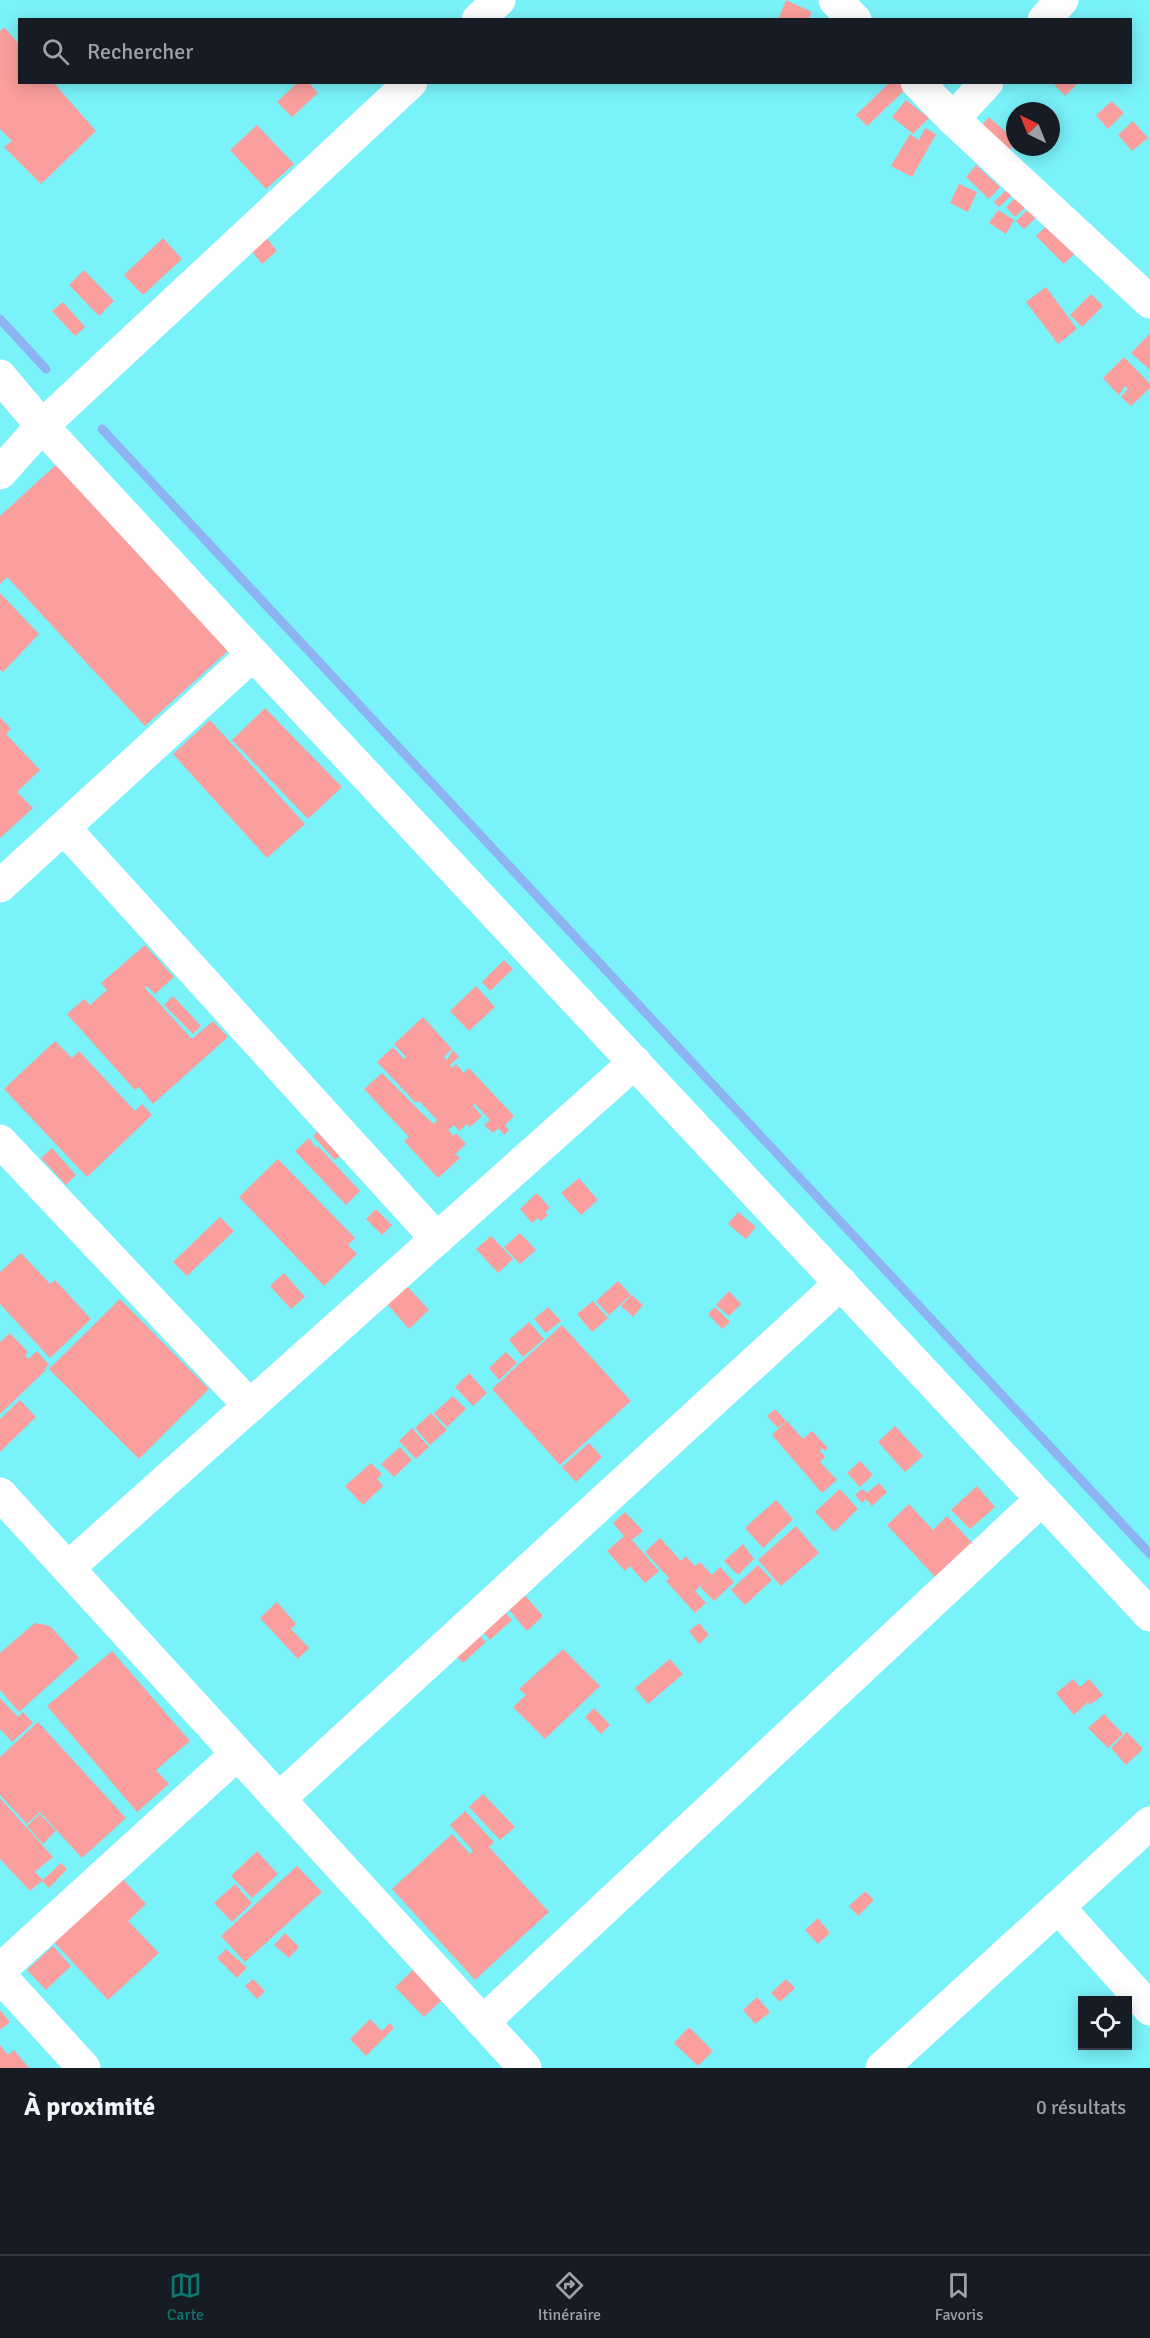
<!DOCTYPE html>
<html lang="fr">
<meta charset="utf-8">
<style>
body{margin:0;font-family:Signika,sans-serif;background:#20242c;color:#f1f3f6}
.controls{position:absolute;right:18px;bottom:18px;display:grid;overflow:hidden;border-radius:0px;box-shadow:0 3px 15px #0003}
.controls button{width:54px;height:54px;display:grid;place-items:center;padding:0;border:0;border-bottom:2px solid #363941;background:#171b24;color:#f1f3f6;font:30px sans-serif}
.compass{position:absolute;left:1006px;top:102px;width:54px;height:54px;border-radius:50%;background:#171b24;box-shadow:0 3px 15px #0003;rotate:317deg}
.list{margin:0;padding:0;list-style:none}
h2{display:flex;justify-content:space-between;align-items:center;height:78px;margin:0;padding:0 24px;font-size:26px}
h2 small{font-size:20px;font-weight:400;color:#9ea1a6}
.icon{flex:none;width:33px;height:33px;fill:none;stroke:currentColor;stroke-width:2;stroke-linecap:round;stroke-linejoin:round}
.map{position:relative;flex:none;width:1150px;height:2068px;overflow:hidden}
.search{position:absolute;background:#171b24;box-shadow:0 3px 15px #0003;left:18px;right:18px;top:18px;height:66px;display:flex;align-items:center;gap:15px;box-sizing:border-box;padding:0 21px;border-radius:0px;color:#9ea1a6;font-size:22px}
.sheet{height:186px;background:#171b24}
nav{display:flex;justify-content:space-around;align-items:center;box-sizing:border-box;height:84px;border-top:2px solid #363941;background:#171b24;font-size:16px;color:#9ea1a6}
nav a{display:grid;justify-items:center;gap:3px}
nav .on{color:#0f766e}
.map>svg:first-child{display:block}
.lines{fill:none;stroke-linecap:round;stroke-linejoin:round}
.stream{stroke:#8db3f3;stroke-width:9}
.building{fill:#fa9f9d}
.minor{stroke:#fff;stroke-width:33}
</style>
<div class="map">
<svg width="1150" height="2068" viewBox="0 0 1150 2068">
<rect width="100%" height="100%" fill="#79f2fa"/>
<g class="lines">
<g class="stream">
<polyline points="0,319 46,369"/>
<polyline points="102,429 1150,1554"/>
</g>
</g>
<g class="building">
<polygon points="786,0 812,12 808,20 778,20"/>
<polygon points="4,27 20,45 20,82 53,82 96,131 41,184 4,147 12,141 0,129 0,31"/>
<polygon points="298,82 308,82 318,93 292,117 277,102"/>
<polygon points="890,82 902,82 907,88 867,126 856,115"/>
<polygon points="1052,82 1079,82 1065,96"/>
<polygon points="906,100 929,118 913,134 892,117"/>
<polygon points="1112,101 1124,113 1108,129 1096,115"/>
<polygon points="989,117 1015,140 1015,144 1003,158 974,134"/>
<polygon points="1133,121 1148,138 1132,151 1118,135"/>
<polygon points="257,125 294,164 266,189 230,150"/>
<polygon points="925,128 936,134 912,177 891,166 910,134 919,140"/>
<polygon points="976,165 1000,187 989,199 966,177"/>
<polygon points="959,184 977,192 968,212 950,203"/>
<polygon points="1007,189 1012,195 999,207 994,202"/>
<polygon points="1020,194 1029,204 1015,217 1006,207"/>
<polygon points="1035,203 1043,211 1024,229 1016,221"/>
<polygon points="998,210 1014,220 1006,234 989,223"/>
<polygon points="1060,212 1089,240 1064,264 1036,236"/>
<polygon points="265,236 277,251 262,264 250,249"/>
<polygon points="163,238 182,259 143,295 124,275"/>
<polygon points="84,270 114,301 99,316 69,285"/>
<polygon points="1046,287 1077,329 1058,344 1026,302"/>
<polygon points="1091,294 1103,306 1082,327 1070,315"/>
<polygon points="63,302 85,327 75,336 52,311"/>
<polygon points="1150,333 1150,370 1131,353"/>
<polygon points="1124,357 1150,384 1150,388 1131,406 1121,397 1128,389 1125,386 1119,395 1103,378"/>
<polygon points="59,462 230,649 145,726 7,577 0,584 0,516"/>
<polygon points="0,593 39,634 3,672 0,670"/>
<polygon points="265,708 342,787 308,819 232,740"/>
<polygon points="0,717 11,729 6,734 40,770 17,792 33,808 0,838"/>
<polygon points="210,720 305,824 267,858 173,754"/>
<polygon points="145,945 174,977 155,994 147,986 145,988 192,1039 213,1021 228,1037 153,1104 139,1087 135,1090 67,1014 84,999 90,1005 107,990 101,983"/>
<polygon points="504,960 513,969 490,991 482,982"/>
<polygon points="476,986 495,1007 469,1031 450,1011"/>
<polygon points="173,996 201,1026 193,1034 164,1005"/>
<polygon points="423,1017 452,1049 444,1057 447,1060 453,1050 459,1057 450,1065 452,1068 456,1064 464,1073 469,1068 514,1116 505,1125 509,1130 504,1135 498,1128 493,1133 484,1125 490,1120 475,1104 473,1106 482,1116 470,1127 467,1124 459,1131 454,1125 448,1130 454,1136 456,1133 466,1144 455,1154 460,1158 438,1178 404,1141 409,1137 364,1089 382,1073 429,1120 434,1124 437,1120 419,1101 416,1103 377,1062 393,1047 404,1059 406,1057 394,1044"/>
<polygon points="55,1041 72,1058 79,1051 135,1111 142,1104 152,1115 87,1177 4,1089"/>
<polygon points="327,1123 349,1148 335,1160 313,1136"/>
<polygon points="309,1138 316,1148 318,1146 360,1191 346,1205 295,1151"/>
<polygon points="52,1148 76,1175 66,1185 41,1158"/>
<polygon points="278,1159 355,1238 348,1245 357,1254 324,1286 239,1197"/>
<polygon points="579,1178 598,1200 581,1215 561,1193"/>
<polygon points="537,1193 550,1208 545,1212 548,1215 541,1221 538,1218 532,1223 520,1209"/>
<polygon points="376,1209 392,1225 382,1235 366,1219"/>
<polygon points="738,1212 756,1227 746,1239 728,1224"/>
<polygon points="220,1217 234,1231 187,1276 173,1262"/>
<polygon points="520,1233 536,1250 520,1264 504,1247"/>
<polygon points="491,1236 513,1259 498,1273 476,1249"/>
<polygon points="21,1253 50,1284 55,1280 91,1319 50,1358 0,1304 0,1272"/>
<polygon points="284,1273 305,1297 291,1309 270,1286"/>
<polygon points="618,1281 631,1295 609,1315 596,1301"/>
<polygon points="407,1286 429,1310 409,1329 387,1304"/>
<polygon points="729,1291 741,1304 729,1316 716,1305"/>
<polygon points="632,1295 643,1305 633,1317 621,1306"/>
<polygon points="120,1299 209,1389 139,1459 49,1369"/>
<polygon points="593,1301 608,1318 592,1332 577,1314"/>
<polygon points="548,1307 561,1321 546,1333 534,1319"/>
<polygon points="715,1307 730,1322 722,1329 708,1314"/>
<polygon points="529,1322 544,1339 523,1357 509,1340"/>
<polygon points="562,1325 631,1401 560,1465 492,1389"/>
<polygon points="10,1333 28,1352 25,1355 28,1359 37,1351 49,1365 44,1369 46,1370 0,1414 0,1342"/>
<polygon points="506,1352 517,1363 499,1380 489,1368"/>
<polygon points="469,1373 487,1393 473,1406 455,1387"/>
<polygon points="453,1396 466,1409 447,1427 434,1413"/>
<polygon points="20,1400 36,1417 0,1452 0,1419"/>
<polygon points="775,1409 786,1421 778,1428 767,1416"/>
<polygon points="431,1413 447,1430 430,1445 415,1428"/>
<polygon points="787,1421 803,1439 812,1431 828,1448 825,1451 822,1448 820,1451 825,1457 820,1462 837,1480 822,1493 772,1435"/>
<polygon points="895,1426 923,1456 905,1472 878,1442"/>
<polygon points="412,1428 429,1447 416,1459 399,1441"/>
<polygon points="589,1443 602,1457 576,1482 562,1467"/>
<polygon points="400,1447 412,1460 394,1477 381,1464"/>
<polygon points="860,1461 873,1475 860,1487 847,1473"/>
<polygon points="371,1463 382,1474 377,1479 383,1486 363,1505 345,1486"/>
<polygon points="879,1483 887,1492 872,1506 866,1499 862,1503 855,1495 862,1489 867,1493"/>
<polygon points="977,1486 995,1507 970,1529 951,1510"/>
<polygon points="840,1489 858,1509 834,1532 815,1512"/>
<polygon points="776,1500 793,1519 763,1548 745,1528"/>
<polygon points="909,1504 933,1530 947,1516 975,1546 938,1580 887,1525"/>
<polygon points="625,1512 643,1531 632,1540 659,1571 645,1583 630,1566 625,1571 607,1551 624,1536 613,1523"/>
<polygon points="796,1526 819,1553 781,1586 758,1560"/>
<polygon points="660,1538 681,1561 686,1556 695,1566 700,1562 712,1575 695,1591 706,1603 695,1613 666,1581 669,1578 645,1552"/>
<polygon points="743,1544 754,1559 738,1575 724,1561"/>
<polygon points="758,1565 772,1580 745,1605 731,1590"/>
<polygon points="720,1567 734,1582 714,1601 700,1587"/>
<polygon points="521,1591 543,1616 527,1631 505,1605"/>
<polygon points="277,1602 296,1624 291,1629 309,1648 298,1659 260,1618"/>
<polygon points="503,1610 512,1620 490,1640 481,1630"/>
<polygon points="35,1623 50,1626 79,1658 19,1712 0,1690 0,1653"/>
<polygon points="699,1623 709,1635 699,1644 689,1631"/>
<polygon points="479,1635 486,1642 463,1663 456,1656"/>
<polygon points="563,1649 600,1686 545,1739 513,1707 526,1695 519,1689"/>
<polygon points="112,1651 190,1741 156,1770 169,1784 137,1812 47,1706"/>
<polygon points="670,1659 683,1674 648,1704 635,1688"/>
<polygon points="1073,1679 1080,1687 1089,1679 1103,1695 1090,1705 1088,1702 1074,1715 1056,1693"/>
<polygon points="0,1698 18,1717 23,1712 33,1723 12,1742 0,1729"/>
<polygon points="594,1708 610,1725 601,1734 585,1717"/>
<polygon points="1104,1714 1123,1734 1108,1748 1088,1728"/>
<polygon points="38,1722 126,1818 82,1858 40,1812 27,1824 0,1795 0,1757"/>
<polygon points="1127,1732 1143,1749 1126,1765 1111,1748"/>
<polygon points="483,1794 515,1827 500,1840 469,1807"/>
<polygon points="0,1798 53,1857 35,1872 43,1880 30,1891 0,1859"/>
<polygon points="465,1811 494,1842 489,1847 549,1912 475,1980 392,1889 452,1834 470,1854 473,1851 450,1825"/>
<polygon points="40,1814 56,1831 43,1844 27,1826"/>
<polygon points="257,1851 278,1874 252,1898 231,1876"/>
<polygon points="61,1863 67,1869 49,1888 42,1881"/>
<polygon points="297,1866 322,1892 245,1962 221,1936"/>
<polygon points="120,1876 146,1904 128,1921 159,1953 108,2000 53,1941"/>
<polygon points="235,1884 252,1903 232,1922 214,1903"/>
<polygon points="865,1891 874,1900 858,1916 849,1906"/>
<polygon points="818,1918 830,1933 818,1944 805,1930"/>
<polygon points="285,1933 299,1947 289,1958 274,1945"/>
<polygon points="53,1946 71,1966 46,1990 27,1970"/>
<polygon points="226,1949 247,1968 237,1978 217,1958"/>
<polygon points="414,1969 443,1999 424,2017 395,1987"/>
<polygon points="253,1979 265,1991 257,1999 245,1986"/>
<polygon points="786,1979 795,1988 780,2002 771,1993"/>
<polygon points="757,1997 770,2012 755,2024 743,2010"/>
<polygon points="0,2010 10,2022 0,2030"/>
<polygon points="370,2019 382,2031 390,2023 394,2028 366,2056 350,2039"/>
<polygon points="689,2027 713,2051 698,2066 674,2043"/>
<polygon points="0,2045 8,2055 14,2050 29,2068 0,2068"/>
</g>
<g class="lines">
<g class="minor">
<polyline points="835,0 855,20"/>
<polyline points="478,20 499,0"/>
<polyline points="1044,20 1062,0"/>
<polyline points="917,82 953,119 1150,302"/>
<polyline points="953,119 987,82"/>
<polyline points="0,376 42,426 253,654 1150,1615"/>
<polyline points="0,473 42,426 411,82"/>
<polyline points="64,828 437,1239"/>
<polyline points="0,886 253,654"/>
<polyline points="0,1141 250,1406"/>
<polyline points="0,1494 525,2068"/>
<polyline points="68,1568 635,1062"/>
<polyline points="279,1799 841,1283"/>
<polyline points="1058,1907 1150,2009"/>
<polyline points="0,1970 237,1754"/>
<polyline points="0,1976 84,2068"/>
<polyline points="483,2022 1042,1499"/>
<polyline points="882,2068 1150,1823"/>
</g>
</g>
</svg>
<div class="controls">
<button><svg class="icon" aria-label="locate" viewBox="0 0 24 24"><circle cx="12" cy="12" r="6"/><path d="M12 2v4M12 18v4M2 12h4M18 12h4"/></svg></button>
</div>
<svg class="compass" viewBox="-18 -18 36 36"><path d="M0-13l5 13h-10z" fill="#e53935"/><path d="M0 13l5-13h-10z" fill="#9ea1a6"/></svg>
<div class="search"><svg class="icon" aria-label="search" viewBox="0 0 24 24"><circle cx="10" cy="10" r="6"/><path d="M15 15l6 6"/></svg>Rechercher</div>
</div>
<section class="sheet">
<h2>À proximité<small>0 résultats</small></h2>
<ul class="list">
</ul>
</section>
<nav>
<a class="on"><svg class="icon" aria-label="map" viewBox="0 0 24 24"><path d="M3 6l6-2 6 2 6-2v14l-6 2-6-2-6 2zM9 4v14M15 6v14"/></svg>Carte</a>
<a><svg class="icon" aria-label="directions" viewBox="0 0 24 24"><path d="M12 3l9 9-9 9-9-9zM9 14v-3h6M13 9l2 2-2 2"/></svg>Itinéraire</a>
<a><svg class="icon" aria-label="saved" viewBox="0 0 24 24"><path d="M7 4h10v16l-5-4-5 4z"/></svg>Favoris</a>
</nav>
